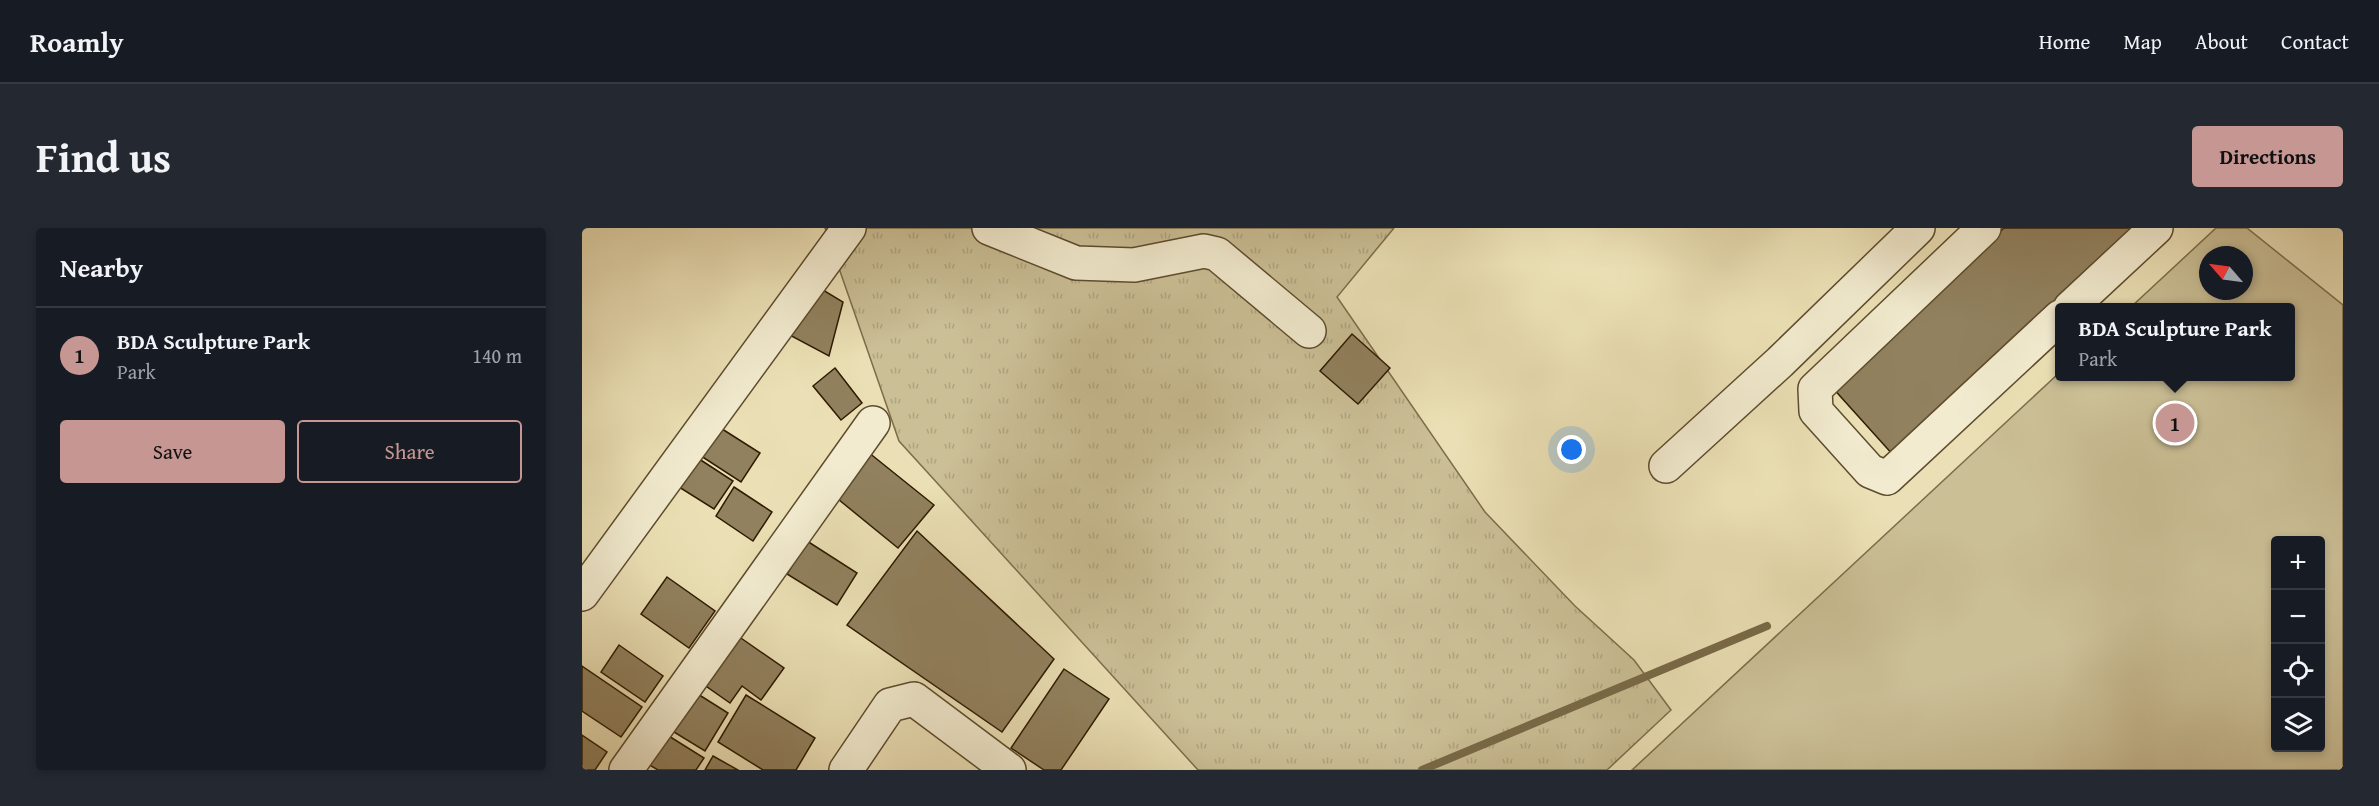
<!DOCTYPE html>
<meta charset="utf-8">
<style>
body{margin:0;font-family:"Gentium Book Plus",serif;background:#242831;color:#f1f3f6}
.controls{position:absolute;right:18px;bottom:18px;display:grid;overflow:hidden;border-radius:6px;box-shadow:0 3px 9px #0003}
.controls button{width:54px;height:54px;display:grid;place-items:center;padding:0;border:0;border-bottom:2px solid #363941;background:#171b24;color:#f1f3f6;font:30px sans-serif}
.compass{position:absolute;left:1617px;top:18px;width:54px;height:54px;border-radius:50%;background:#171b24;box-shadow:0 3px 9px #0003;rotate:298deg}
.you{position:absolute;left:990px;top:222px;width:21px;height:21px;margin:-15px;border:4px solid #fff;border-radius:50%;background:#1a73e8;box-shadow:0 0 0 9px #1a73e833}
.badge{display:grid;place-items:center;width:39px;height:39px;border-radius:50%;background:#c59692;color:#111;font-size:20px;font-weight:700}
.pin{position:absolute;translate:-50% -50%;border:3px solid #fff;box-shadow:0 2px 6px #0006}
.popup{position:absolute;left:1473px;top:75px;width:240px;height:78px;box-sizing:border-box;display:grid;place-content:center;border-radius:6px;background:#171b24;filter:drop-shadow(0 2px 4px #0005);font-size:20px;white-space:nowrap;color:#9ea1a6}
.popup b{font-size:22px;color:#f1f3f6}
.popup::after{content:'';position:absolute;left:50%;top:100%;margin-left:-12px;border:12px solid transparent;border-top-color:#171b24}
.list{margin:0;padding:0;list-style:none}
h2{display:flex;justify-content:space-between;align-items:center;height:78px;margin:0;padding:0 24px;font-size:26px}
h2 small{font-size:20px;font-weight:400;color:#9ea1a6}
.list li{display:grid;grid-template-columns:39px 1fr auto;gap:18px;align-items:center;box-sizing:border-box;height:96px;padding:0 24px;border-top:2px solid #363941}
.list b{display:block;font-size:22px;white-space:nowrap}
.list p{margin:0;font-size:20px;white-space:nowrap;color:#9ea1a6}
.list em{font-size:20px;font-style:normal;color:#9ea1a6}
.actions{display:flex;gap:12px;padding:18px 24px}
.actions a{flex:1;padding:14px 0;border:2px solid #c59692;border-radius:6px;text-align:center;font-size:21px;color:#c59692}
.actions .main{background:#c59692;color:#111}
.icon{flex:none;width:33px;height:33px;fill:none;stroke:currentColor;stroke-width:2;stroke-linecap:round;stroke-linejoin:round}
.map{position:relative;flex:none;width:1761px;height:542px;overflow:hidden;border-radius:6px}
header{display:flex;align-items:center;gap:36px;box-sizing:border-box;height:84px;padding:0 30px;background:#171b24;border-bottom:2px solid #363941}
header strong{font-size:28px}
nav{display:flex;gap:33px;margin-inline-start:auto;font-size:21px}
.intro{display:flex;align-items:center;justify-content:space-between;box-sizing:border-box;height:144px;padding:0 36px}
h1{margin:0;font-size:42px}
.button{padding:15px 27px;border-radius:6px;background:#c59692;color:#111;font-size:21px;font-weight:700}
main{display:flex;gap:36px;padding:0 36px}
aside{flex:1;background:#171b24;border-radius:6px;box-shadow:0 3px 9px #0003}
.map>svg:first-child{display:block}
.grass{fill:url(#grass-tufts);stroke:#7d6d4b;stroke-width:1.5}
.park{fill:#cbbf96;stroke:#7d6d4b;stroke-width:1.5;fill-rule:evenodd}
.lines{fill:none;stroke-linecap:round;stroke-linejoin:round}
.stream{stroke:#796947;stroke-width:8}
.building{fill:#91815e;stroke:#2f1b00;stroke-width:1.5}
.minor-casing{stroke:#5e4c2d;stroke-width:36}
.minor{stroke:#f2ebcf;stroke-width:33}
</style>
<header>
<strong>Roamly</strong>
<nav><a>Home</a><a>Map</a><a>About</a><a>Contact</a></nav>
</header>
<div class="intro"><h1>Find us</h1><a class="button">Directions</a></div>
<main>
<aside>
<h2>Nearby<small></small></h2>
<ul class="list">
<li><span class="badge">1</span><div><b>BDA Sculpture Park</b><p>Park</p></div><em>140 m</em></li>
</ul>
<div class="actions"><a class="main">Save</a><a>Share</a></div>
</aside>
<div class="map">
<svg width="1761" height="542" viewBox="0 0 1761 542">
<defs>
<pattern id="grass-tufts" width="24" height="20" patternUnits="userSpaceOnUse" patternTransform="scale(1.5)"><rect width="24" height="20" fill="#cbbf96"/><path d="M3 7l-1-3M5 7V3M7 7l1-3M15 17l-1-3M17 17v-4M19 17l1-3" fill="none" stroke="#afa480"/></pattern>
</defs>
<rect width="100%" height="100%" fill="#ebe0b5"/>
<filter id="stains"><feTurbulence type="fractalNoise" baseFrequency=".00333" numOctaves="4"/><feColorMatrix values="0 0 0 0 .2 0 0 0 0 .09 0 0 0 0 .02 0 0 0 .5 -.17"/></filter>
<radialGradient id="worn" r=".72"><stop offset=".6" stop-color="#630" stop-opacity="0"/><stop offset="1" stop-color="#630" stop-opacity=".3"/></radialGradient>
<polygon class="grass" points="243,0 812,0 755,69 903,284 993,378 1052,432 1089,482 1025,542 616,542 317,213"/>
<path class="park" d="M 1634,0 L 1665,0 L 1761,77 L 1761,542 L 1050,542 L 1477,145 L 1478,148 L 1708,148 L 1708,80 L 1549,79 ZM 1626,27 L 1662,27 L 1662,63 L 1626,63 ZM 1694,313 L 1738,313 L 1738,520 L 1694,520 Z"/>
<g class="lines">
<polyline class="stream" points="840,542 1185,398"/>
</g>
<g class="building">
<polygon points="1422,0 1562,0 1312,228 1249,158"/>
<polygon points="231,56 261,74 247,128 202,104"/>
<polygon points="770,106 808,140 776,176 738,143"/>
<polygon points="253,140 280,175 259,192 231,158"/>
<polygon points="137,199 178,225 159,254 119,228"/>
<polygon points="286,224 352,277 316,320 251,267"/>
<polygon points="108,225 151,253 132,281 89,254"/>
<polygon points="152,259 190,284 171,313 134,288"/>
<polygon points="335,303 472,431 420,504 265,397"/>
<polygon points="225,313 275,345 255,377 205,346"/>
<polygon points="85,349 133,383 107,420 59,386"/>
<polygon points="156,408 202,440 179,472 160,458 148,475 121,456"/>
<polygon points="37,417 81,448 63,474 19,444"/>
<polygon points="0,438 60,479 39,509 0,483"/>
<polygon points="482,441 527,471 479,542 462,542 429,520"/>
<polygon points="111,463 146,485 123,523 87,501"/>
<polygon points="164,467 233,510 214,542 181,542 136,514"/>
<polygon points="82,505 122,530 114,542 76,542 64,535"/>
<polygon points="0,507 25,524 13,542 0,542"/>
<polygon points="131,528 156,542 123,542"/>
</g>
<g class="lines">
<g class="minor-casing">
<g id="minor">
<polyline points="407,0 494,35 552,37 622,23 635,26 727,103"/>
<polyline points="1402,0 1233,161 1234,183 1288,243 1305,250 1478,89"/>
<polyline points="1488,80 1574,0"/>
<polyline points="1084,238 1198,134 1336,0"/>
<polyline points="0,366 267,0"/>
<polyline points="44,542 291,195"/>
<polyline points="264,542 308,477 332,471 427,542"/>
</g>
</g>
<use href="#minor" class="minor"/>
</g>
<rect width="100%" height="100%" filter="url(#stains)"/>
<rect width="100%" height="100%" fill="url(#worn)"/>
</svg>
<div class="controls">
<button>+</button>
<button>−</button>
<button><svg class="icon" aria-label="locate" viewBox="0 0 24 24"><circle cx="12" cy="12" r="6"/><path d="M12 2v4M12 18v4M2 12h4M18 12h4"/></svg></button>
<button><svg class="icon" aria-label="layers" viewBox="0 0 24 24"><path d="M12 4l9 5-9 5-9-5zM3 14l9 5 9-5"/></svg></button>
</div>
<svg class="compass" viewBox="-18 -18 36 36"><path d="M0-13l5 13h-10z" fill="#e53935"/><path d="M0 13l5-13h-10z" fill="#9ea1a6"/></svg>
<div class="you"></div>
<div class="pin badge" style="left:1593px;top:195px">1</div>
<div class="popup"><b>BDA Sculpture Park</b>Park</div>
</div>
</main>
